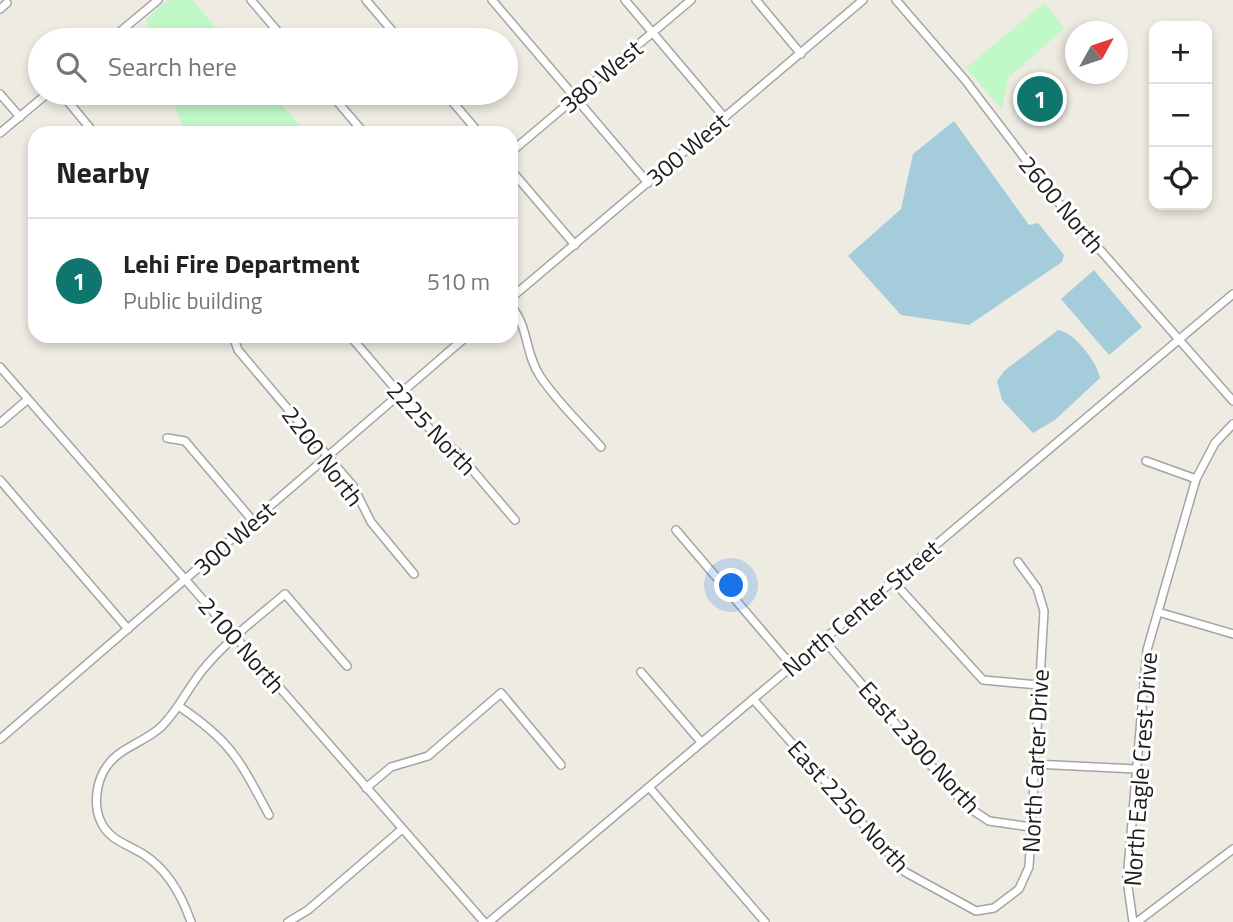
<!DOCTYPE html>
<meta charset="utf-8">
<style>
body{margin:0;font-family:"Titillium Web",sans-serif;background:#f6f6f6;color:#222}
.controls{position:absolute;right:21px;top:21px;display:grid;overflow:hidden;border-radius:14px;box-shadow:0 4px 10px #0003}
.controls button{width:63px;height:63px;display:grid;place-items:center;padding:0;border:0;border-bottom:2px solid #e0e0e0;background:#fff;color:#222;font:35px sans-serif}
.compass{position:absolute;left:1065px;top:21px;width:63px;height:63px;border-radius:50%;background:#fff;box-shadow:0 4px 10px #0003;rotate:50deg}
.you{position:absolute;left:732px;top:586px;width:24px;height:24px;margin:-18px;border:5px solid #fff;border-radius:50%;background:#1a73e8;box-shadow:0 0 0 10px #1a73e833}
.badge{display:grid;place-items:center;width:46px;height:46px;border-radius:50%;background:#0f766e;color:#fff;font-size:23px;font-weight:700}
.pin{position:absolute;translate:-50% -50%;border:4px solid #fff;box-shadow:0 2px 7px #0006}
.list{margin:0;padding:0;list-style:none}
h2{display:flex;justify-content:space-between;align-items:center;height:91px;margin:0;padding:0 28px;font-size:30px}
h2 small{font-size:23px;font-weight:400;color:#767676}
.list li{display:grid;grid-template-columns:46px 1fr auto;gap:21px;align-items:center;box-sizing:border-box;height:126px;padding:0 28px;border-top:2px solid #e0e0e0}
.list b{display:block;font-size:26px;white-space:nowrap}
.list p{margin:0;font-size:23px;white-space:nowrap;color:#767676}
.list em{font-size:23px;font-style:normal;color:#767676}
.icon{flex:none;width:38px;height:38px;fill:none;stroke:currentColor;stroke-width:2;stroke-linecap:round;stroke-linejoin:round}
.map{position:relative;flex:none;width:1233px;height:922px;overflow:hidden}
.search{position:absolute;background:#fff;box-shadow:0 4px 10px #0003;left:28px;top:28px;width:490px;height:77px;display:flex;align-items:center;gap:18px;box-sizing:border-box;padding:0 24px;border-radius:38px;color:#767676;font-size:26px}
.panel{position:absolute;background:#fff;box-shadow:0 4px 10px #0003;left:28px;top:126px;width:490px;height:217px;border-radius:21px}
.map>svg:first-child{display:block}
.park{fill:#c0f8c7}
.water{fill:#a4ccdb}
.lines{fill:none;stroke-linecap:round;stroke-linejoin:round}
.minor-casing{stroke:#a4a4a4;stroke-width:10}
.minor{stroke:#fff;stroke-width:7}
.labels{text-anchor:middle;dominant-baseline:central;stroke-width:6;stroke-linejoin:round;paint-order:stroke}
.street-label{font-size:24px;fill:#1d1d1d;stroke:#fff}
</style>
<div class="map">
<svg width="1233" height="922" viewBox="0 0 1233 922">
<rect width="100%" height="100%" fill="#eeebe3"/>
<g class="park">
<polygon points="168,0 192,0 227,40 153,40 146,19"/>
<polygon points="1044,3 1065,28 1009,77 1002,109 966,68"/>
<polygon points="171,93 271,93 306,133 185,133"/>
</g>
<g class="water">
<polygon points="954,121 1029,225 1038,223 1064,255 1062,262 969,325 901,315 848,256 901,209 913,154"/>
<polygon points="1094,270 1142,327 1109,355 1061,299"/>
<path d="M 1058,330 C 1074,332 1097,362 1100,378 L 1055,420 L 1033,433 L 1002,400 L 997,381 L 1004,371 Z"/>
</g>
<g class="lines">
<g class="minor-casing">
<g id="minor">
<polyline points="251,0 285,40"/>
<polyline points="366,0 400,40"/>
<polyline points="492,0 648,183"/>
<polyline points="625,0 725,118"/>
<polyline points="756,0 801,54"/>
<polyline points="896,0 965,80 1058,202 1233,401"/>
<polyline points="0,9 7,3"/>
<polyline points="110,40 158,0"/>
<polyline points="61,93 94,133"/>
<polyline points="330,93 364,133"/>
<polyline points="445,93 479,133"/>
<polyline points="0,94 20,117"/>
<polyline points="0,133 48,93"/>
<polyline points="511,152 691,0"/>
<polyline points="511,170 575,245"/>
<polyline points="511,298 863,0"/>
<path d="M 511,306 C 529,327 525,354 540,376 C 557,402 581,424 601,447"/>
<polyline points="233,336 238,350 353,486 371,522 414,574"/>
<polyline points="350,336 435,435 458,453 515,520"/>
<polyline points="0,367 484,922"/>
<polyline points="0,423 27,400"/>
<polyline points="167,438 185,441 253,521"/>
<polyline points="1146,461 1196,479"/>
<polyline points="0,480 128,629"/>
<polyline points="676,530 792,666"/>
<polyline points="893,581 983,680 1039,685"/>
<polyline points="1158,612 1233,634"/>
<polyline points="824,640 965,805 989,821 1031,827"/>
<polyline points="641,672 701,742"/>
<polyline points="753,699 905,872 976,911 994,908 1019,889 1029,867 1044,611 1037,588 1018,562"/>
<path d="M 180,707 C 232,742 240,761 269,815"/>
<polyline points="0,739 467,336"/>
<polyline points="1034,764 1136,769"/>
<polyline points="649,787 765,922"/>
<polyline points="366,788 391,767 428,756 501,693 561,765"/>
<path d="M 191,922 C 182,896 167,869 143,854 C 127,844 109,840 101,822 C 93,806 96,781 107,766 C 120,747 146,742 162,726 C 180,708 189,685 206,666 C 229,639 258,617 285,594 L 347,666"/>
<polyline points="288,922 308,910 401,830"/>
<polyline points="489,922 1233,294"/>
<polyline points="1133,922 1127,880 1147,650 1196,479 1215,443 1233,424"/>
<polyline points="1137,922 1233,849"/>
</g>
</g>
<use href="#minor" class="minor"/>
</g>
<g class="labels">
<g class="street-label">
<text transform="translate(601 76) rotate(-40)">380 West</text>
<text transform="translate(687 149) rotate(-40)">300 West</text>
<text transform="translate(1062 204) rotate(50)">2600 North</text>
<text transform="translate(432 428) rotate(47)">2225 North</text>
<text transform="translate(323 456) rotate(53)">2200 North</text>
<text transform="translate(234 538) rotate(-41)">300 West</text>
<text transform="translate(861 608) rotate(-40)">North Center Street</text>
<text transform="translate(242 645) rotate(49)">2100 North</text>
<text transform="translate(920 747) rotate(48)">East 2300 North</text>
<text transform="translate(1035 761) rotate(-87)">North Carter Drive</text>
<text transform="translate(1140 769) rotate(-86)">North Eagle Crest Drive</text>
<text transform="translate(849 806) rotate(48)">East 2250 North</text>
</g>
</g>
</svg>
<div class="controls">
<button>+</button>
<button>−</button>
<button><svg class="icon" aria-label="locate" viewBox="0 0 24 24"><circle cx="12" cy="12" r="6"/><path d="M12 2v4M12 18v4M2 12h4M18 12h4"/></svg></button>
</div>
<svg class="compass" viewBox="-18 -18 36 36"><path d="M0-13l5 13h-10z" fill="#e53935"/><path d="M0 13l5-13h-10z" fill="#767676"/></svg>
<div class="you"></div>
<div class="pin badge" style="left:1040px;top:99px">1</div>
<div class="search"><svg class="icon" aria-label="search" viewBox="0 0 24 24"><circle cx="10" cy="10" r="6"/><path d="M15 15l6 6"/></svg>Search here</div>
<section class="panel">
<h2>Nearby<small></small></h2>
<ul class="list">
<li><span class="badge">1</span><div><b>Lehi Fire Department</b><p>Public building</p></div><em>510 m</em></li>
</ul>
</section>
</div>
